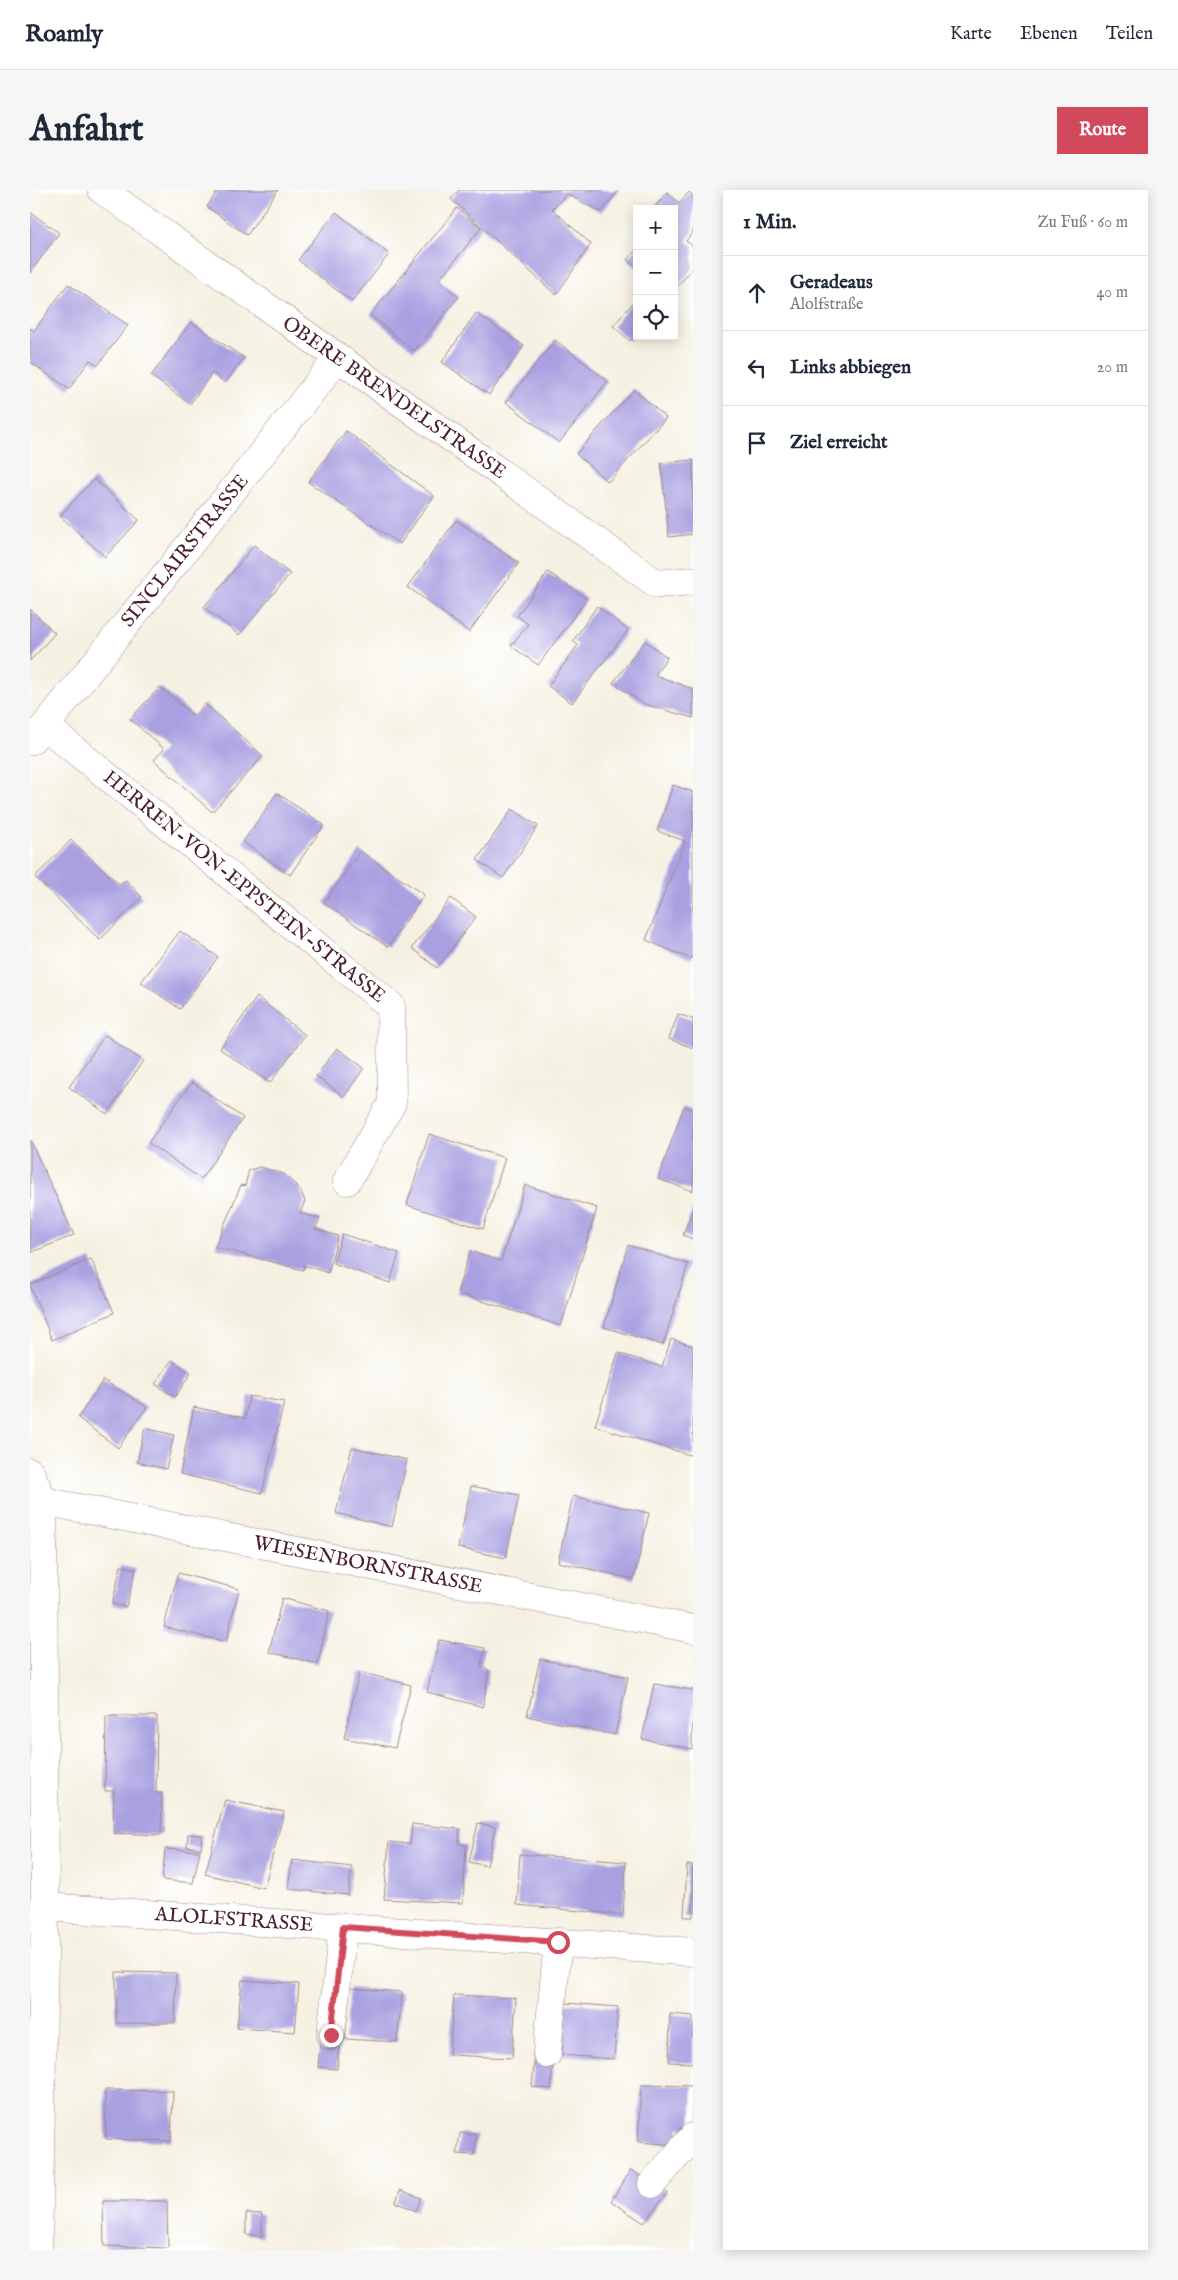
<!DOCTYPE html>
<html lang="de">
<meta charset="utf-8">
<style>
body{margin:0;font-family:"IM FELL English",serif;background:#f6f6f7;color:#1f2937}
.controls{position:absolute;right:15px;top:15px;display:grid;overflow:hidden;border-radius:0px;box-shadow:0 2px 12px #0003}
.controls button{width:45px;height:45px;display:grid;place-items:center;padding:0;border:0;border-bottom:1px solid #e0e1e3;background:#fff;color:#1f2937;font:25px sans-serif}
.stop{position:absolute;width:15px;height:15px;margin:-11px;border:4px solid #d1495b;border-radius:50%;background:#fff}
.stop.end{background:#d1495b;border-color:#fff;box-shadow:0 1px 5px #0008}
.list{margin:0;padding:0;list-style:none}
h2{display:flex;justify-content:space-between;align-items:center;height:65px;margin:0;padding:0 20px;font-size:21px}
h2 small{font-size:16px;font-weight:400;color:#747a83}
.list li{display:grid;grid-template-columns:32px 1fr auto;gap:15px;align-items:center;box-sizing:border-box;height:75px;padding:0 20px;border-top:1px solid #e0e1e3}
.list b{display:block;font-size:19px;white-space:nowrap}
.list p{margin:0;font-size:16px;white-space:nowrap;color:#747a83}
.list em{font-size:16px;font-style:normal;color:#747a83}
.icon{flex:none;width:28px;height:28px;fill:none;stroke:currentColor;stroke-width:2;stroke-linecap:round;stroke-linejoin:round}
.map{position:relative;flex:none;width:663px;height:2060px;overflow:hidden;border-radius:0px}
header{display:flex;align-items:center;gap:30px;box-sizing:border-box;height:70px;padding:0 25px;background:#fff;border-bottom:1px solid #e0e1e3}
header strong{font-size:24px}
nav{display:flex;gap:28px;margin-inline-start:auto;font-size:18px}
.intro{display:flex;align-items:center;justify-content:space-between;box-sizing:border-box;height:120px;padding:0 30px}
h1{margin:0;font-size:35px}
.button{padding:12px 22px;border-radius:0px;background:#d1495b;color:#fff;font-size:18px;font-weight:700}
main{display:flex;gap:30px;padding:0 30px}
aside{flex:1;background:#fff;border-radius:0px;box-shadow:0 2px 12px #0003}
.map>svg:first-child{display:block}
.building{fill:#a9a0e1}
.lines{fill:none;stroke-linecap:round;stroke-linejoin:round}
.minor-casing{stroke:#a08886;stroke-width:29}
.minor{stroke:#fff;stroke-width:28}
.route{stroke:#d1495b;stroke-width:6}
.labels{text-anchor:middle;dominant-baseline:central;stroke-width:4;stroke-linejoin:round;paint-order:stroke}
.street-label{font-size:20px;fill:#4a1f2b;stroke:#fff}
</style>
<header>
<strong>Roamly</strong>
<nav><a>Karte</a><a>Ebenen</a><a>Teilen</a></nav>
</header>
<div class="intro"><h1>Anfahrt</h1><a class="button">Route</a></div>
<main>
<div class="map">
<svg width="663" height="2060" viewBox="0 0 663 2060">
<rect width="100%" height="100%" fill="#fff"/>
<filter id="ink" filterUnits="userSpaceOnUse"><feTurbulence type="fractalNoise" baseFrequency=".02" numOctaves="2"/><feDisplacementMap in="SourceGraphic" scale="10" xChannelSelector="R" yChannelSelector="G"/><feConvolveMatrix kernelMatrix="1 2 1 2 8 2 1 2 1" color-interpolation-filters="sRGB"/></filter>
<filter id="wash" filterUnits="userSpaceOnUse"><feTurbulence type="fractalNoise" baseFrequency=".0096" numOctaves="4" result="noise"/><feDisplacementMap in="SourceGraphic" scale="20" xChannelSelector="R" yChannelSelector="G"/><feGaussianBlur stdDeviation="1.12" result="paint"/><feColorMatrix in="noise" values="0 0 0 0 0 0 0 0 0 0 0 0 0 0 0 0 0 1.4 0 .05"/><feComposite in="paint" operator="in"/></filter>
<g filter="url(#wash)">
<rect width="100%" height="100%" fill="#f5f1e2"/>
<g id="blocks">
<g class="building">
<polygon points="188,0 248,0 217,45 177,17"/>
<polygon points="429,0 589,0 571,22 537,4 522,19 561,54 526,105 421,9"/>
<polygon points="637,2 649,13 659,2 663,6 663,42 656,51 663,56 663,78 644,100 644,19 623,19"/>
<polygon points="427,18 451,38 409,90 429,107 384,161 340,125"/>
<polygon points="0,22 29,43 0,83"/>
<polygon points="306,22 359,64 322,112 268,70"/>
<polygon points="607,59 607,78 597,70"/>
<polygon points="38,94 98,135 68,175 60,170 39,199 0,172 0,138 4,141"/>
<polygon points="607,108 607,144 600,151 583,136"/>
<polygon points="446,123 494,156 459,205 412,172"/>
<polygon points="161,132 214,168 195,193 182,183 160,214 121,186"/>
<polygon points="525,150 578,191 529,253 476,212"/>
<polygon points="604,199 636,228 578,292 546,264"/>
<polygon points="316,241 404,306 370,354 278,292"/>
<polygon points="663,270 663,344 639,347 631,273"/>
<polygon points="64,289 109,330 75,367 30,326"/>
<polygon points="426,330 489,373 439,442 378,397"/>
<polygon points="224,355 260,384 209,445 174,417"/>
<polygon points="518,382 557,409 508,475 481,456 498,434 487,426"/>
<polygon points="567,416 598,440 542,513 518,496 548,455 543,451"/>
<polygon points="0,419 25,443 0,471"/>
<polygon points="615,451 637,467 625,485 663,499 663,528 614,514 583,493"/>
<polygon points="130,497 164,526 175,514 233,566 182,622 124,570 134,559 100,529"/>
<polygon points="643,595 663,602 663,764 661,769 616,750 655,651 627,641"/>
<polygon points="247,603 294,635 260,685 213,652"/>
<polygon points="482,619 508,636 473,688 447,670"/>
<polygon points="41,650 89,694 96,690 112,707 70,750 5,687"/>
<polygon points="330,661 394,705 358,757 294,713"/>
<polygon points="421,708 446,727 407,778 382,758"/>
<polygon points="150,741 188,767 150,819 111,792"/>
<polygon points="227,807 275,845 240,893 190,859"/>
<polygon points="648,824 663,829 663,858 639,849"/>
<polygon points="75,845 113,871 77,924 39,897"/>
<polygon points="307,858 334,878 314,907 286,886"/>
<polygon points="162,892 213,928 171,989 118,953"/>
<polygon points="654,916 663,920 663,1001 628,989"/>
<polygon points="399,944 475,968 453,1039 377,1015"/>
<polygon points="0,950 44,1045 0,1063"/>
<polygon points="230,977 254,984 270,999 275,1011 270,1023 290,1029 285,1039 308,1046 298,1083 274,1075 273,1080 185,1057 211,995 215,996 219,980"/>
<polygon points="495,995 567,1018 531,1136 427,1103 440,1061 471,1071"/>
<polygon points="663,1018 663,1049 653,1045"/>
<polygon points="312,1044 369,1063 360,1093 303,1073"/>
<polygon points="598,1055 658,1074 633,1155 574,1137"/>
<polygon points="61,1069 84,1123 22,1150 0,1095"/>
<polygon points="641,1149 663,1156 663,1266 565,1236 588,1163 632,1177"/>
<polygon points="142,1170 161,1183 145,1207 125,1194"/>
<polygon points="73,1190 117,1217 88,1258 48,1228"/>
<polygon points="219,1206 254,1212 232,1303 150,1284 164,1217 215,1228"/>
<polygon points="115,1238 144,1245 136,1279 107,1272"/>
<polygon points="322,1257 377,1270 362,1337 306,1323"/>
<polygon points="441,1296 489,1305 476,1368 428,1358"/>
<polygon points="543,1306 619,1323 604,1389 528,1372"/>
<polygon points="91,1376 106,1379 96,1417 82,1414"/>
<polygon points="148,1383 209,1399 196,1452 134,1437"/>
<polygon points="252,1408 299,1421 288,1474 239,1462"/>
<polygon points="409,1450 455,1458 451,1476 459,1480 453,1517 397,1502"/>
<polygon points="510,1469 598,1487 585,1545 497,1526"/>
<polygon points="329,1482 381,1495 365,1558 314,1548"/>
<polygon points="624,1494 663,1500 662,1559 612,1549"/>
<polygon points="76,1526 127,1526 126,1603 132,1603 131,1645 83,1643 84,1601 75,1601"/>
<polygon points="195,1610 254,1622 234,1698 175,1684"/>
<polygon points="448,1633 465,1637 457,1676 439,1672"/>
<polygon points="382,1634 430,1639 429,1654 436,1655 433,1713 354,1709 359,1652 380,1654"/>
<polygon points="158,1644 172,1645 171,1659 157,1657"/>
<polygon points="135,1659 170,1661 163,1693 132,1690"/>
<polygon points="490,1664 596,1672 593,1725 487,1715"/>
<polygon points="262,1670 322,1677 318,1705 258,1699"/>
<polygon points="657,1675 663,1675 663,1727 654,1727"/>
<polygon points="86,1782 146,1783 145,1833 86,1833"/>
<polygon points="212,1790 269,1794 265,1842 207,1838"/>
<polygon points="320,1798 372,1802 367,1852 315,1849"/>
<polygon points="424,1805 486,1808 482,1868 419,1865"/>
<polygon points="535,1813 588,1817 584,1869 532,1865"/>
<polygon points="640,1824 663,1826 663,1873 639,1872"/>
<polygon points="291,1844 310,1846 307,1879 288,1877"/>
<polygon points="505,1863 524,1864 521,1899 502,1897"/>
<polygon points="611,1895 663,1896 661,1939 649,1938 648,1955 608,1952"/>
<polygon points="75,1900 143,1901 141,1951 76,1949"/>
<polygon points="430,1943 447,1945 444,1965 427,1964"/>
<polygon points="601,1980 637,2003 614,2033 581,2011"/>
<polygon points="370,2000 391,2008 386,2021 366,2012"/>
<polygon points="73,2011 137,2011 138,2058 74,2056"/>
<polygon points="216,2023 232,2024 232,2046 216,2044"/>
</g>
</g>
</g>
<g filter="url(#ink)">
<use href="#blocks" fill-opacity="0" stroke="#a08886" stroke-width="1"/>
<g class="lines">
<g class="minor-casing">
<g id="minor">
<polyline points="72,0 627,394 663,391"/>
<polyline points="15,536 361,816 362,913 317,991"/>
<polyline points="0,551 15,536 308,168"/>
<polyline points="0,1282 13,1311 15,1717 8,2060"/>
<polyline points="13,1311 663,1439"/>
<polyline points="15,1717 663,1762"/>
<polyline points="301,1845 313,1737"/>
<polyline points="517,1864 528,1752"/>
<polyline points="622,1994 663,1947"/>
</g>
</g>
<use href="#minor" class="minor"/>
</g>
</g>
<g class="lines" filter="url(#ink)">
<polyline class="route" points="301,1845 313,1737 528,1752"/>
</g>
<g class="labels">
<g class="street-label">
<text transform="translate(364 208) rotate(35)">OBERE BRENDELSTRASSE</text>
<text transform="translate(155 361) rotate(-51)">SINCLAIRSTRASSE</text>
<text transform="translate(214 697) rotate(39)">HERREN-VON-EPPSTEIN-STRASSE</text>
<text transform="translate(338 1375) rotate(11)">WIESENBORNSTRASSE</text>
<text transform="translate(204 1730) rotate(4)">ALOLFSTRASSE</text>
</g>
</g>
</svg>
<div class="controls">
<button>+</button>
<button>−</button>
<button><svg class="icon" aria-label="locate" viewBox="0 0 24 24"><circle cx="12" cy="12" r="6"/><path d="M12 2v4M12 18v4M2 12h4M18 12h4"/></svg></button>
</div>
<div class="stop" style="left:528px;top:1752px"></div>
<div class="stop end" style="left:301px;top:1845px"></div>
</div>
<aside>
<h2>1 Min.<small>Zu Fuß · 60 m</small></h2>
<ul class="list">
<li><svg class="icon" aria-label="ahead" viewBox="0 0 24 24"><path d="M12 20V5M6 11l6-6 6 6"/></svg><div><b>Geradeaus</b><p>Alolfstraße</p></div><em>40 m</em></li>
<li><svg class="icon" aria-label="left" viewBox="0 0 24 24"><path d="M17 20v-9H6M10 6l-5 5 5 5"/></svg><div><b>Links abbiegen</b></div><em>20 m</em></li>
<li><svg class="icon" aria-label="arrive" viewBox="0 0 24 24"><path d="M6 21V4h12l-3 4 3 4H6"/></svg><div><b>Ziel erreicht</b></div></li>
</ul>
</aside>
</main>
